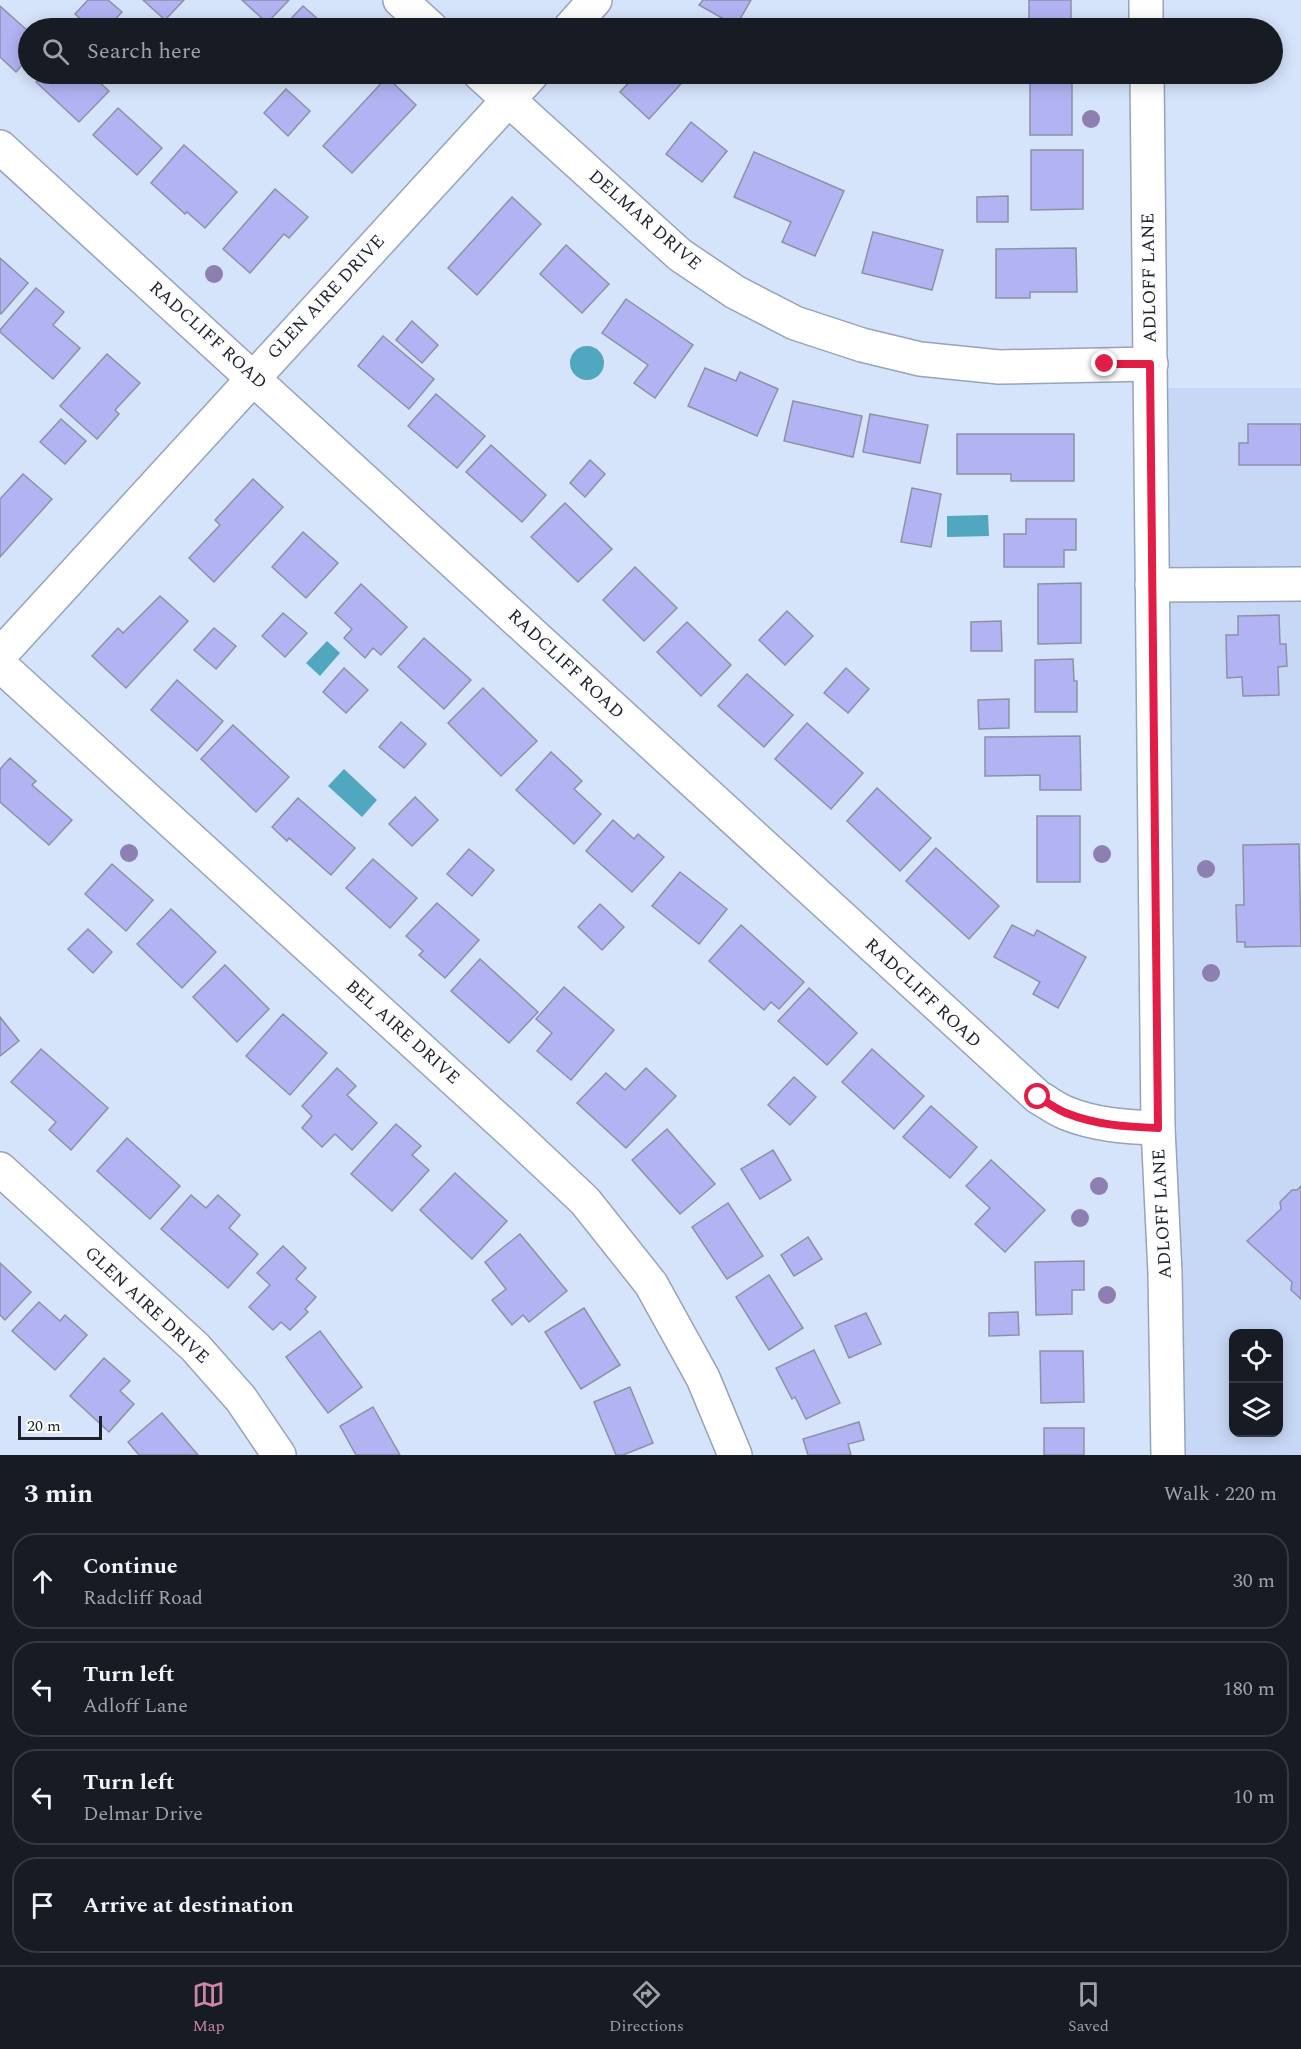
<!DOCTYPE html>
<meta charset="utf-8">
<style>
body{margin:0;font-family:Spectral,serif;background:#20242c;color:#f1f3f6}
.controls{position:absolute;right:18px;bottom:18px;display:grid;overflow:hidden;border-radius:12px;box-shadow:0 3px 15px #0003}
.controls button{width:54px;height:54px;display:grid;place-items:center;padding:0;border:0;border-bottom:2px solid #363941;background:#171b24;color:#f1f3f6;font:30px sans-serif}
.scale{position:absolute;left:18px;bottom:15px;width:84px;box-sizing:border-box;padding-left:6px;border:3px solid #1c212a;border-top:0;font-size:16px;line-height:21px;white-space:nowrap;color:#1c212a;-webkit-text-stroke:4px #fff;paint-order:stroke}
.stop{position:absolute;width:18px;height:18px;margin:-14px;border:4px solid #e11d48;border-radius:50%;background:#fff}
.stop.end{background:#e11d48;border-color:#fff;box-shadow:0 2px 6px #0008}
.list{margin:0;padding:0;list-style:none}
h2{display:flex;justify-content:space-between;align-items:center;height:78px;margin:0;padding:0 24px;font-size:26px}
h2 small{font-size:20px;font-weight:400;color:#9ea1a6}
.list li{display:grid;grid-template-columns:39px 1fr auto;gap:18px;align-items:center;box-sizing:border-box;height:96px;margin:0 12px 12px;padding:0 12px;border:2px solid #363941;border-radius:24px}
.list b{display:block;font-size:22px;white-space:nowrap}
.list p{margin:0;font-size:20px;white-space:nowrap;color:#9ea1a6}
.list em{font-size:20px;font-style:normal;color:#9ea1a6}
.icon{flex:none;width:33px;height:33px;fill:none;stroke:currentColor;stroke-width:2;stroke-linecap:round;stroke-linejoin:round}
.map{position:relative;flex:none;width:1301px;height:1455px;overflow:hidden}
.search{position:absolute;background:#171b24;box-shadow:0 3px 15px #0003;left:18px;right:18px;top:18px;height:66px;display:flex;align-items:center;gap:15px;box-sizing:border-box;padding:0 21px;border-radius:33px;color:#9ea1a6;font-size:22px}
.sheet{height:510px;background:#171b24}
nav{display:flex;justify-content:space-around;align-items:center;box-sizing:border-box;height:84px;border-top:2px solid #363941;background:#171b24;font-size:16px;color:#9ea1a6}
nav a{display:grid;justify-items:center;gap:3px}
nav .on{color:#cd86a5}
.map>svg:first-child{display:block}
.built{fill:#c7d8f7;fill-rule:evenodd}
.water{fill:#51a6c0}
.building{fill:#b2b3f3;stroke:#8f90a8;stroke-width:1.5}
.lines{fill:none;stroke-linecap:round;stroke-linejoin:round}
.minor-casing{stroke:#97a3ba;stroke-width:36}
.minor{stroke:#fff;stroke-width:33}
.tree{fill:#8d7fb1}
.route{stroke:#e11d48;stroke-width:8}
.labels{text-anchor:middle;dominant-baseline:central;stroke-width:4.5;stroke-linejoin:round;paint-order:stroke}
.street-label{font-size:18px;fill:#1c212a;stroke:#fff}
</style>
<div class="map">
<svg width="1301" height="1455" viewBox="0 0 1301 1455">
<rect width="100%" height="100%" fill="#d5e3fb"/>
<path class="built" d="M 1168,388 L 1301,388 L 1301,1455 L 1185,1455 L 1175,1099 ZM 1234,1334 L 1278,1334 L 1278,1432 L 1234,1432 Z"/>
<g class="water">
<circle cx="587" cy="363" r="17"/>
<polygon points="988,515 989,536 947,537 947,516"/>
<polygon points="327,641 340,653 320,676 306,663"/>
<polygon points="344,769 377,800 362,817 328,786"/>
</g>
<g class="building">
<polygon points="88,0 108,0 122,12 107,28 91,28 75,14"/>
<polygon points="143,0 184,0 165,20"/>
<polygon points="242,0 289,0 267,23"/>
<polygon points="703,0 751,0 736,26 699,5"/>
<rect x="1029" y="0" width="42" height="28"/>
<polygon points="0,6 28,31 28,58 16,72 0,57"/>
<polygon points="303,6 328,28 282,28"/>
<polygon points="43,74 90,74 109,91 79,122 36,82"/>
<polygon points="637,74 690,74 649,119 620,92"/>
<polygon points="1072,75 1072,135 1030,135 1030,76"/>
<polygon points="387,77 416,105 352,173 323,146"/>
<polygon points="286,89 310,111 288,136 264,113"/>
<polygon points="118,108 162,148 137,175 93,135"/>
<polygon points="691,122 727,151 702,182 666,154"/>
<polygon points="184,145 237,192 205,228 187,212 185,214 151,183"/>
<polygon points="1031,150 1083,150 1083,209 1031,210"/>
<polygon points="754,152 844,191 815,256 782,242 791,222 734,197"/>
<polygon points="275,189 308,217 289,238 284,234 250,273 223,249"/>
<polygon points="1008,196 1008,222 977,222 977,197"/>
<polygon points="512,197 541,224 477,295 448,268"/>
<polygon points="873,232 943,250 932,290 862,273"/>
<polygon points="566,245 609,284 582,313 540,274"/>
<polygon points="1076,248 1077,292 1030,292 1030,298 996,298 996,249"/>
<polygon points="0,258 28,283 1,314 0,313"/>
<polygon points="36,288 64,312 53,325 80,348 53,379 0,332 0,330"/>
<polygon points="626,299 693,345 655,398 634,383 648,365 602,333"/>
<polygon points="412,321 438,345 422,363 396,340"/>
<polygon points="383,336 434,379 409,409 358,366"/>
<polygon points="107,354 140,383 115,410 119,414 97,439 60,406"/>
<polygon points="705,368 736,381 740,372 778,389 757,436 688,406"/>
<polygon points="436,394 485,436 457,468 408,426"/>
<polygon points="793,401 862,416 853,457 784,441"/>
<polygon points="870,414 928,425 920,463 863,452"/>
<polygon points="61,419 86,441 65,464 40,442"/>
<polygon points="1248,424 1301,424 1301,465 1239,465 1239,443 1248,443"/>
<polygon points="957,434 1074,434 1074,481 1011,481 1011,474 957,474"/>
<polygon points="491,445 546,495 522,522 466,472"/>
<polygon points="590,460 605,474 585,497 570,483"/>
<polygon points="23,474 52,499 0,557 0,499"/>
<polygon points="253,479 283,507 214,582 189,558 220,525 215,520"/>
<polygon points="912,488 941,494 931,547 901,542"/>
<polygon points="565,503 612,549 578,582 531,537"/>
<polygon points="1026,519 1076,519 1076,550 1064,550 1064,567 1004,567 1004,534 1026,534"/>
<polygon points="303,532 338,563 306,598 272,567"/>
<polygon points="635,567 677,608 644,641 603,600"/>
<polygon points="1081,583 1081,643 1038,644 1038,584"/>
<polygon points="361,584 407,627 381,655 373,648 365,658 344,638 352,629 335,613"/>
<polygon points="160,596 188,621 126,688 92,656 118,628 123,633"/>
<polygon points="787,611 813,636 785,665 759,640"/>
<polygon points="283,613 307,633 285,657 262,636"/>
<polygon points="1279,615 1280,644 1286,644 1287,666 1278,667 1279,695 1243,696 1242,677 1227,678 1226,635 1238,635 1238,616"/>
<polygon points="1001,621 1002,651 971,651 971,622"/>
<polygon points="687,622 731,665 701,696 657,652"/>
<polygon points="214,628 236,646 216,669 194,650"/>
<polygon points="424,638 471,680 444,709 398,667"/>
<polygon points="1073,659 1074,681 1077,681 1077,712 1035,712 1035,660"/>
<polygon points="344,668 368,690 346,713 323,692"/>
<polygon points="846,668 869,689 848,713 824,693"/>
<polygon points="747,674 793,715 764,747 718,706"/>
<polygon points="177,680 223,721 197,751 151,710"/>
<polygon points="483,688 537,741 501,776 448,723"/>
<polygon points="1009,699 1009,728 979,729 978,700"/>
<polygon points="401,722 426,744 404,768 379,747"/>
<polygon points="807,723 863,773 831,809 775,759"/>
<polygon points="233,725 289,777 256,812 201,759"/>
<polygon points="1080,736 1081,790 1040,790 1040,775 985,776 985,737"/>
<polygon points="551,752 582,781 574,789 601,814 574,844 516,790"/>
<polygon points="10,758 36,781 32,785 72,820 49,845 0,802 0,769"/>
<polygon points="877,788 931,838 900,871 847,821"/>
<polygon points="415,797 438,820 412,846 389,824"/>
<polygon points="298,798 355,848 331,875 289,838 287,841 272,827"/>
<rect x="1037" y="816" width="43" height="66"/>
<polygon points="613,820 634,839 638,834 664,857 632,892 586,851"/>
<polygon points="1299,844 1301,946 1245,947 1245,942 1237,942 1236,905 1244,905 1243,845"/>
<polygon points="936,848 999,906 969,939 906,881"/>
<polygon points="469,849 494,870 472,896 447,874"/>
<polygon points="373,859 417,898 390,928 346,888"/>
<polygon points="112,864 153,900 126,931 85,894"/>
<polygon points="680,872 727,909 699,944 652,906"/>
<polygon points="437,903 479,940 445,978 419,955 423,951 406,936"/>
<polygon points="600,904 624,927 602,950 578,927"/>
<polygon points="171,909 216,952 182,988 137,944"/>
<polygon points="741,925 804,982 779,1009 771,1002 764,1010 709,961"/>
<polygon points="1012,925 1034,936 1037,930 1086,957 1058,1008 1033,994 1040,982 994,957"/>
<polygon points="88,929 112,952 93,973 68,949"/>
<polygon points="480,959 538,1012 509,1043 451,991"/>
<polygon points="225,965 269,1009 237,1042 193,997"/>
<polygon points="564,987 614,1030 571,1080 537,1051 552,1033 536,1019"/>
<polygon points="809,988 857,1033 827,1065 778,1021"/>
<polygon points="283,1014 327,1053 290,1095 246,1056"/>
<polygon points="0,1017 19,1041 0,1056"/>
<polygon points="41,1049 108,1108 71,1150 49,1130 56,1122 11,1082"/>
<polygon points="872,1049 924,1096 894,1129 842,1082"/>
<polygon points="337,1068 356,1086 347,1095 377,1123 352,1150 335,1134 322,1147 302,1128 312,1116 302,1106"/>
<polygon points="646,1068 676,1096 626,1148 577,1103 606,1073 625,1090"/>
<polygon points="794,1077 816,1097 790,1125 768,1105"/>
<polygon points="931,1106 977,1147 950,1178 903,1137"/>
<polygon points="396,1124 421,1146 412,1155 429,1170 392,1211 351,1174"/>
<polygon points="667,1129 715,1184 680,1214 632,1160"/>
<polygon points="127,1138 180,1186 150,1219 97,1171"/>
<polygon points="773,1150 791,1180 760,1199 741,1169"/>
<polygon points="991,1160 1045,1210 1005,1252 975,1224 990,1208 966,1186"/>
<polygon points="455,1173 507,1221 472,1259 420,1210"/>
<polygon points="1301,1186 1301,1299 1291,1290 1292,1282 1247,1241 1281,1209 1280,1202 1292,1190 1297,1190"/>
<polygon points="191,1195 206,1208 218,1195 240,1215 229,1228 258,1254 228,1288 161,1229"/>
<polygon points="728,1203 763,1256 727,1279 692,1227"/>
<polygon points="520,1234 567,1291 529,1322 523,1315 512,1325 492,1300 506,1289 485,1262"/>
<polygon points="808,1237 822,1259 794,1276 781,1255"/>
<polygon points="283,1246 306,1268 296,1279 316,1297 305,1309 308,1312 290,1330 281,1322 273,1330 249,1307 270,1285 257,1273"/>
<polygon points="1084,1261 1084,1290 1072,1290 1072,1314 1036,1315 1035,1262"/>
<polygon points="0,1263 31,1292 5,1320 0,1315"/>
<polygon points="769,1275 803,1328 769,1350 736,1297"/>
<polygon points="39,1302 60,1321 65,1315 87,1335 55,1370 12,1331"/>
<polygon points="584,1308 620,1365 581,1389 545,1332"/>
<polygon points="1018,1312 1019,1335 989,1336 989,1313"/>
<polygon points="866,1313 881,1344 849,1358 835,1326"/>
<polygon points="320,1331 362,1387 328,1413 286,1357"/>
<polygon points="814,1350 840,1403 806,1419 795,1397 792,1399 776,1368"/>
<polygon points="1040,1351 1083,1351 1084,1402 1041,1403"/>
<polygon points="104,1358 130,1381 120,1391 134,1404 109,1432 70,1396"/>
<polygon points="630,1387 653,1443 623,1455 616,1455 594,1402"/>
<polygon points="373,1407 400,1455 356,1455 340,1426"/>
<polygon points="162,1413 198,1455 139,1455 128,1442"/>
<polygon points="859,1422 864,1440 848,1444 851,1455 808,1455 803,1439"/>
<rect x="1044" y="1428" width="40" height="27"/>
</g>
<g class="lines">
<g class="minor-casing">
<g id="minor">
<polyline points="400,0 431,28"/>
<polyline points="1146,0 1146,28"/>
<polyline points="570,28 595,0"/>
<polyline points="480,74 680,255 735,292 795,323 862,345 920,359 999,367 1151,364"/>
<polyline points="1147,74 1158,1128 1165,1273 1168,1455"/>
<path d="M 0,147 L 1038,1097 C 1047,1102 1056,1109 1066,1113 C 1095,1125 1127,1127 1158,1128"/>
<polyline points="1152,585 1301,584"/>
<polyline points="0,655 532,74"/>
<polyline points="0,665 516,1136 585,1201 651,1284 703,1378 735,1455"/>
<polyline points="0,1169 195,1347 241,1399 279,1455"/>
</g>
</g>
<use href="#minor" class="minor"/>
</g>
<g class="tree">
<circle cx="1091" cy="119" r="9"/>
<circle cx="214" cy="274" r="9"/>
<circle cx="129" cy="853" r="9"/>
<circle cx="1102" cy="854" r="9"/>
<circle cx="1206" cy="869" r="9"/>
<circle cx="1211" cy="973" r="9"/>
<circle cx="1099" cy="1186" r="9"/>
<circle cx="1080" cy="1218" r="9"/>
<circle cx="1107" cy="1295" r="9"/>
</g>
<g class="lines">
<path class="route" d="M 1038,1097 C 1047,1102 1056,1109 1066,1113 C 1096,1125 1127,1127 1158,1128 L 1150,364 L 1105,364"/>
</g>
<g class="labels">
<g class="street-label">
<text transform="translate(645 220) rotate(41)">DELMAR DRIVE</text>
<text transform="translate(1149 278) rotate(-91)">ADLOFF LANE</text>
<text transform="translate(326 297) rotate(-47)">GLEN AIRE DRIVE</text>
<text transform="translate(208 335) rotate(42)">RADCLIFF ROAD</text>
<text transform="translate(566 664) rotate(43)">RADCLIFF ROAD</text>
<text transform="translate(923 993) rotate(43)">RADCLIFF ROAD</text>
<text transform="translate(403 1032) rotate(42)">BEL AIRE DRIVE</text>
<text transform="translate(1162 1214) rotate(-93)">ADLOFF LANE</text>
<text transform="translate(147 1305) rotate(43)">GLEN AIRE DRIVE</text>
</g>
</g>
</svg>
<div class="controls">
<button><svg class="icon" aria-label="locate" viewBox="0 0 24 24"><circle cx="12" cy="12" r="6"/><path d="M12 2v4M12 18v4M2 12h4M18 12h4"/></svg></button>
<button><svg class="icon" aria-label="layers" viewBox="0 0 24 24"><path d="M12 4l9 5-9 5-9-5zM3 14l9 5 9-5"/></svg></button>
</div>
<div class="scale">20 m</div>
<div class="stop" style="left:1038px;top:1097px"></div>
<div class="stop end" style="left:1105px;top:364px"></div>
<div class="search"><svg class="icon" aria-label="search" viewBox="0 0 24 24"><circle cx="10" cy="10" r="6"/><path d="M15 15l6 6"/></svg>Search here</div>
</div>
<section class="sheet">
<h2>3 min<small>Walk · 220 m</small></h2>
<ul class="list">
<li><svg class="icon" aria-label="ahead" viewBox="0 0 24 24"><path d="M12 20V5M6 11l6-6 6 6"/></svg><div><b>Continue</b><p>Radcliff Road</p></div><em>30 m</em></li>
<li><svg class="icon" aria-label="left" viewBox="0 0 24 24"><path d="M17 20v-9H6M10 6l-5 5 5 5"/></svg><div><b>Turn left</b><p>Adloff Lane</p></div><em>180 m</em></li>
<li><svg class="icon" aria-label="left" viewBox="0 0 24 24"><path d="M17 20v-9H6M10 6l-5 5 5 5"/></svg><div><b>Turn left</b><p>Delmar Drive</p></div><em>10 m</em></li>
<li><svg class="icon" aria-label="arrive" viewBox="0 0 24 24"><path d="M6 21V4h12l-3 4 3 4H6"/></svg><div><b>Arrive at destination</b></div></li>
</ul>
</section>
<nav>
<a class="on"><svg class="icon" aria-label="map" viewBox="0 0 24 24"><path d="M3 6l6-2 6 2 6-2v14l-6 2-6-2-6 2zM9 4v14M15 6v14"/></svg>Map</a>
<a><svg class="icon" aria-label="directions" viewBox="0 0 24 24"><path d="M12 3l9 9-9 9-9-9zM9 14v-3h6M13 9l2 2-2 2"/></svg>Directions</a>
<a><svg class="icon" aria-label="saved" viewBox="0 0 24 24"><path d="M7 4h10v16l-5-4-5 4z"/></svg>Saved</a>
</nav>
